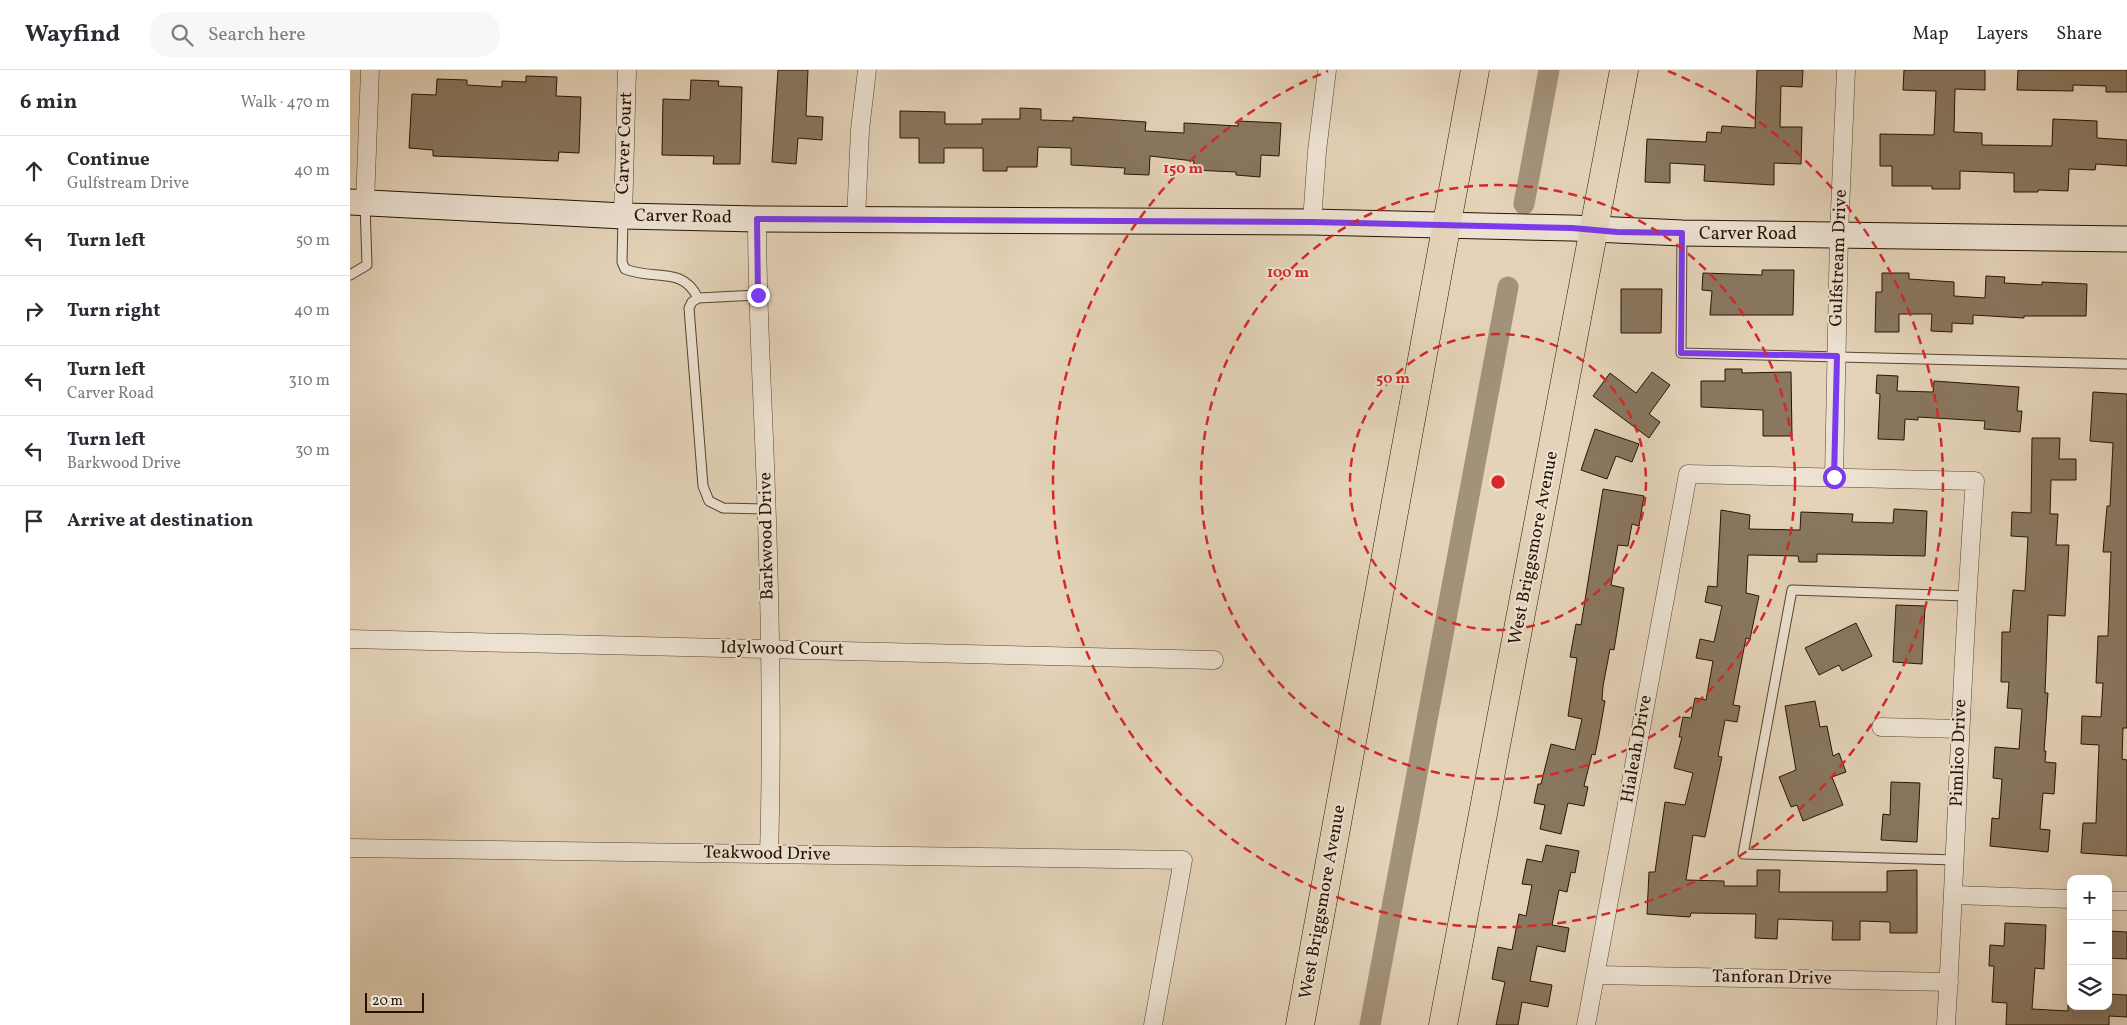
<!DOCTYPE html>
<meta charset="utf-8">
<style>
body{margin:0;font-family:Vollkorn,serif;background:#f7f7f7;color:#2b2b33}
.controls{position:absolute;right:15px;bottom:15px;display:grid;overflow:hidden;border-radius:10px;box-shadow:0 5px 20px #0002}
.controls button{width:45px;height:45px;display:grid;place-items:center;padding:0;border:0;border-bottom:1px solid #e1e1e2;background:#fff;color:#2b2b33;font:25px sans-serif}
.scale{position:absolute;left:15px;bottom:12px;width:59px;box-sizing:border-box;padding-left:5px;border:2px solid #261400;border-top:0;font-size:14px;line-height:18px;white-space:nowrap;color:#261400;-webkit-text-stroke:4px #ede2d2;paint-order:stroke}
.stop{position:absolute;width:15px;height:15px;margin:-11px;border:4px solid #7c3aed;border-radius:50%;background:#fff}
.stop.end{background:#7c3aed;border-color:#fff;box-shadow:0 1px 5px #0008}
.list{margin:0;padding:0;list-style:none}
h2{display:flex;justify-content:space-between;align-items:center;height:65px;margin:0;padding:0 20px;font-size:21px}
h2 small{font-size:16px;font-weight:400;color:#7c7c81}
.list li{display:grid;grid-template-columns:32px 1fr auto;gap:15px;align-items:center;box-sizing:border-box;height:70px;padding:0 20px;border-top:1px solid #e1e1e2}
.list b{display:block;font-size:19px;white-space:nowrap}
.list p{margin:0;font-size:16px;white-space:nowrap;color:#7c7c81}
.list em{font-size:16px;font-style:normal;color:#7c7c81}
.icon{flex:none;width:28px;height:28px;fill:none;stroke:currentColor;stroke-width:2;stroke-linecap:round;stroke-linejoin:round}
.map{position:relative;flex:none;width:1777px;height:955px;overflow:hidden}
header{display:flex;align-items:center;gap:30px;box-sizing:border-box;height:70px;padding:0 25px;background:#fff;border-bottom:1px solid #e1e1e2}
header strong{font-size:24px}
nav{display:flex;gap:28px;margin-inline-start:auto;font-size:18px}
.search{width:350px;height:45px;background:#f7f7f7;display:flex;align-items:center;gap:12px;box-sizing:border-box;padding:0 18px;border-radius:20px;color:#7c7c81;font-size:19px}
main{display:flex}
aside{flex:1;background:#fff}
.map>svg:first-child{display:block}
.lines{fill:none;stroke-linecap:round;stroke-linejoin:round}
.canal{stroke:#a3927a;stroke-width:21}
.building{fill:#897760;stroke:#261400}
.lane-casing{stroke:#56442e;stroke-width:11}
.street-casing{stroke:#56442e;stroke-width:19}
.secondary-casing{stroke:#261400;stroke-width:27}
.primary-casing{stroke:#261400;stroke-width:29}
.lane{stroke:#ede2d2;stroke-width:9}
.street{stroke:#ede2d2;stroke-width:18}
.secondary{stroke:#ede2d2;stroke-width:25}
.primary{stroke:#e4d3b9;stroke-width:28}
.route{stroke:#7c3aed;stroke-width:6}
.ring{fill:none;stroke:#d62828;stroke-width:2.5;stroke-dasharray:9 6}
.labels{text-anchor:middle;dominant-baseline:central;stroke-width:4;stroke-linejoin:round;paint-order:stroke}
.street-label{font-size:18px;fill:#261400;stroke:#ede2d2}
.centre{fill:#d62828;stroke:#ede2d2;stroke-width:2.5}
.ring-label{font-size:15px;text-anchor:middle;font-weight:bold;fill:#d62828;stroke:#ede2d2;stroke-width:4;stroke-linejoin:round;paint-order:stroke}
</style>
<header>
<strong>Wayfind</strong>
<div class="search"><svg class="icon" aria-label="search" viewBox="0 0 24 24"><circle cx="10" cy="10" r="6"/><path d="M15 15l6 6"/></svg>Search here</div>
<nav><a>Map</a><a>Layers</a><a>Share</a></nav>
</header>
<main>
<aside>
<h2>6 min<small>Walk · 470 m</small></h2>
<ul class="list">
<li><svg class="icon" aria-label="ahead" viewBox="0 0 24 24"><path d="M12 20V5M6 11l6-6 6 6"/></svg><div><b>Continue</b><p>Gulfstream Drive</p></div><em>40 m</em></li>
<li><svg class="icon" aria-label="left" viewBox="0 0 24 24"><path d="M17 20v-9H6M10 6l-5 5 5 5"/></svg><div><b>Turn left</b></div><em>50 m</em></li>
<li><svg class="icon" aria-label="right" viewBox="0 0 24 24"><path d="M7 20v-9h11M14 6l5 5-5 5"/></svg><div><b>Turn right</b></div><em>40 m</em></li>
<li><svg class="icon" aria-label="left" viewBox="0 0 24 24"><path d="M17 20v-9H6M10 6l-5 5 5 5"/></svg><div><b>Turn left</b><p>Carver Road</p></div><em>310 m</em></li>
<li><svg class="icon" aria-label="left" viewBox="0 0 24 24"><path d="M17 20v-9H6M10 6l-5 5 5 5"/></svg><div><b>Turn left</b><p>Barkwood Drive</p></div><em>30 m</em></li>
<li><svg class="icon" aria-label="arrive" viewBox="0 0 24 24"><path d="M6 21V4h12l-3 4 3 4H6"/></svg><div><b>Arrive at destination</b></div></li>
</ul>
</aside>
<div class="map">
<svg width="1777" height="955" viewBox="0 0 1777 955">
<rect width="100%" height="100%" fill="#e4d3b9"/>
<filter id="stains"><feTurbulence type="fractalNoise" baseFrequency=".004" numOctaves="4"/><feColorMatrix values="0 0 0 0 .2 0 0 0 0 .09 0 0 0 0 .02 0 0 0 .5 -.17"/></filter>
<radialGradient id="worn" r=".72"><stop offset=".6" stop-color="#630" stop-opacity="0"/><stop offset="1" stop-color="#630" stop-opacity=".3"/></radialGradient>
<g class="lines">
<g class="canal">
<polyline points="1174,134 1199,0"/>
<polyline points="1020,955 1158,217"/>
</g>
</g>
<g class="building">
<polygon points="428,0 458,0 456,46 473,47 472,70 448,68 446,94 422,92"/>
<polygon points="1407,0 1453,0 1452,17 1431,16 1430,57 1452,57 1451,94 1424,93 1424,115 1354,111 1355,95 1320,93 1320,113 1295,112 1297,69 1356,72 1357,62 1371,63 1372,56 1405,58"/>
<polygon points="1554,0 1635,0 1635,20 1605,19 1604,62 1632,63 1632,75 1702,76 1703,49 1747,51 1747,68 1777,70 1777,96 1746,94 1745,100 1719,99 1718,121 1688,120 1688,122 1664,122 1664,103 1610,101 1610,119 1582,119 1582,116 1542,116 1542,96 1530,96 1530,64 1584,65 1586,21 1553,20"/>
<polygon points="1668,0 1777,0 1777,22 1756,22 1756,16 1723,15 1723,21 1667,20"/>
<polygon points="176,6 207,7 206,26 231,27 229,83 209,82 208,91 83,86 83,80 59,78 62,24 86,25 87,9 117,10 117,15 152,17 152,11 176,12"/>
<polygon points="341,10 369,11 368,16 392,17 390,94 363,94 364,86 312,85 313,29 340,30"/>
<polygon points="670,38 691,39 691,50 723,51 723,47 796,52 795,61 834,63 834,53 888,56 888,51 931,53 929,86 911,85 910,107 886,105 886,102 843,100 844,91 800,86 799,105 774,104 775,98 721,95 721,78 688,77 687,97 657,97 657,101 633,101 633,78 594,78 594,93 569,93 569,68 550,68 550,41 595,42 595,54 632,54 632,49 670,49"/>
<polygon points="1412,200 1444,200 1443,245 1360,245 1362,221 1352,220 1353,203 1412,205"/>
<polygon points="1532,203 1559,203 1559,209 1604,212 1604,226 1635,228 1636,206 1655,207 1654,213 1692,215 1692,212 1737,214 1736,246 1674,246 1674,248 1623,245 1623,254 1602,253 1602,262 1581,261 1582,244 1549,244 1549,262 1525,262 1526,222 1532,222"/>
<polygon points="1271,219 1312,219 1311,263 1271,263"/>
<polygon points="1375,299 1392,299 1392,303 1441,302 1442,366 1413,366 1413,340 1351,337 1351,311 1375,311"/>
<polygon points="1302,302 1320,315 1299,344 1310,352 1299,368 1243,326 1260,303 1286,323"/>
<polygon points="1527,305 1548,306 1547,321 1583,322 1584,311 1669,317 1667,341 1672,341 1670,362 1634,359 1635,351 1568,347 1568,350 1555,349 1554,370 1528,369 1530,324 1526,323"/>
<polygon points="1743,322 1777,324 1777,658 1773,658 1772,689 1777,690 1777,786 1731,783 1733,753 1746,753 1749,675 1731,674 1732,646 1751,647 1753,613 1746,613 1748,566 1758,566 1761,482 1753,482 1757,436 1760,436 1763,373 1740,371"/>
<polygon points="1245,359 1289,374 1282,392 1266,386 1257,409 1231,400"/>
<polygon points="1682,368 1710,368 1709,389 1726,389 1726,410 1701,410 1700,444 1708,444 1706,475 1719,475 1715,546 1698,545 1695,623 1698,623 1694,681 1696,681 1695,692 1706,693 1704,724 1693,723 1690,759 1700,760 1698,782 1640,776 1642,748 1649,749 1652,709 1643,708 1645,677 1669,679 1672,639 1657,638 1659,612 1651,612 1652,562 1660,562 1663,520 1675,521 1678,467 1661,466 1662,442 1681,443"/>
<polygon points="1253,419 1294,426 1289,456 1282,454 1278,476 1268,475 1261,515 1274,518 1264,580 1260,579 1253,616 1252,630 1255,631 1249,665 1245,685 1242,684 1234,716 1238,717 1234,736 1218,733 1211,764 1190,759 1195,735 1184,733 1188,714 1191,714 1201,674 1225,680 1232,649 1218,646 1227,588 1220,587 1226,554 1231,555"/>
<polygon points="1544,439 1577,441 1575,486 1467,484 1467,492 1449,492 1448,486 1398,485 1396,523 1409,526 1400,569 1396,568 1383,635 1390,636 1387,652 1375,650 1368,686 1372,687 1355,767 1343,765 1336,810 1374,811 1374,816 1407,816 1407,800 1430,800 1429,822 1537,822 1537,801 1567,800 1567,863 1540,863 1540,852 1510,851 1510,870 1482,870 1483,851 1428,849 1427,869 1405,868 1406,844 1341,843 1340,847 1297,844 1299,802 1305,802 1315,732 1335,735 1343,703 1324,698 1332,667 1329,667 1333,647 1341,648 1345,628 1356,630 1363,591 1346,588 1350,569 1364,572 1372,536 1355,532 1358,516 1367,517 1371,440 1400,445 1399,459 1450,460 1451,442 1503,444 1502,452 1543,453"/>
<polygon points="1546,535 1575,536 1572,594 1543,592"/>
<polygon points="1506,553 1522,586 1492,601 1489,595 1469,605 1455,578"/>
<polygon points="1465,631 1470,657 1477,656 1483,686 1489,683 1496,702 1482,707 1493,735 1453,751 1447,735 1441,737 1429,707 1446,700 1435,636"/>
<polygon points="1541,712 1570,713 1567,772 1531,770 1533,744 1540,745"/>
<polygon points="1196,775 1229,781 1225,803 1221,802 1217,822 1209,820 1202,855 1219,858 1215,882 1187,876 1180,911 1202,915 1198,937 1172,932 1168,955 1146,955 1155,912 1142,909 1148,877 1162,880 1169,844 1176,846 1182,815 1172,814 1177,789 1192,792"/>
<polygon points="1655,853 1696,855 1694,899 1685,898 1682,939 1718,941 1718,935 1758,936 1758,924 1777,925 1777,947 1759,946 1759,955 1656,955 1657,933 1642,932 1644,896 1639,896 1640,875 1654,876"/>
<polygon points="1758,861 1777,862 1777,889 1758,888"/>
</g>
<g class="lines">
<g class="lane-casing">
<g id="lane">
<path d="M 273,149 L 272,192 L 275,199 C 303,211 332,195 348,228"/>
<polyline points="1332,163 1331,283 1777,294"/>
<polyline points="0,205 17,195 15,133"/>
<polyline points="408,225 348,228 342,232 339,238 353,416 359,431 373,438 416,439"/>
<polyline points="1606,790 1393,784 1442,520 1616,526"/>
</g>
</g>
<g class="street-casing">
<g id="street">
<polyline points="15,133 20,0"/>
<polyline points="273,146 277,0"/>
<path d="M 407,149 C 407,231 412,312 415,395 C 420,524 423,654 419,784"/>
<polyline points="506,149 510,60 517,0"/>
<polyline points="962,152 967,81 977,0"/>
<polyline points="1484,407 1489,164 1496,0"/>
<polyline points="0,569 864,590"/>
<polyline points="1531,657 1610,659"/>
<polyline points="0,778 833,790 803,955"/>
<polyline points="1604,825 1721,829"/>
<polyline points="1758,831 1777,831"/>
<polyline points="1246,905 1599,912"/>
<path d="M 1236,955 L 1338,404 L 1625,411 C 1611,592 1607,774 1596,955"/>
</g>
</g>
<g class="secondary-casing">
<polyline id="secondary" points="0,132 273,146 407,149 962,152 1222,158 1332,163 1777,169"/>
</g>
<g class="primary-casing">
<g id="primary">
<polyline points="950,955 1125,0"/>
<polyline points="1093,955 1274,0"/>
</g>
</g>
<use href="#lane" class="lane"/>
<use href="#street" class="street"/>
<use href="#secondary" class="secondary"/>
<use href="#primary" class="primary"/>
</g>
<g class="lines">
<polyline class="route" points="408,225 407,149 962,152 1222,158 1267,162 1332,163 1331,283 1487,286 1484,407"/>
</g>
<g class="ring">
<circle cx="1148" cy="412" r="148"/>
<circle cx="1148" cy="412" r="297"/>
<path d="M1318 1A445 445 0 1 1 978 1"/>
</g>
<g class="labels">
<g class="street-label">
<text transform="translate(275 73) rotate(-88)">Carver Court</text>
<text transform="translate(333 147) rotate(1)">Carver Road</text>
<text x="1398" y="164">Carver Road</text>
<text transform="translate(1489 188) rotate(-88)">Gulfstream Drive</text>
<text transform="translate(417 466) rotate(-91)">Barkwood Drive</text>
<text transform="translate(1184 478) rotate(-79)">West Briggsmore Avenue</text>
<text transform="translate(432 579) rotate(1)">Idylwood Court</text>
<text transform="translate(1287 679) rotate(-80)">Hialeah Drive</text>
<text transform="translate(1609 683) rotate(-88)">Pimlico Drive</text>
<text transform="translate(417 784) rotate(1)">Teakwood Drive</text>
<text transform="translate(973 832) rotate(-80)">West Briggsmore Avenue</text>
<text transform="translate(1422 908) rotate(1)">Tanforan Drive</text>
</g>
</g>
<circle cx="1148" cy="412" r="8" class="centre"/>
<g class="ring-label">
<text x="833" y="103">150 m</text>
<text x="938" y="207">100 m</text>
<text x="1043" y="313">50 m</text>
</g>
<rect width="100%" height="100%" filter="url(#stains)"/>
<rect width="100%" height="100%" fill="url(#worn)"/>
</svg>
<div class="controls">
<button>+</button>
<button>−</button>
<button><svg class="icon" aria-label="layers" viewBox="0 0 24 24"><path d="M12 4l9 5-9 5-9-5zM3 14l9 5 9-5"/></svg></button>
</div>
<div class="scale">20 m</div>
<div class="stop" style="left:1484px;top:407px"></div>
<div class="stop end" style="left:408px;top:225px"></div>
</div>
</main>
